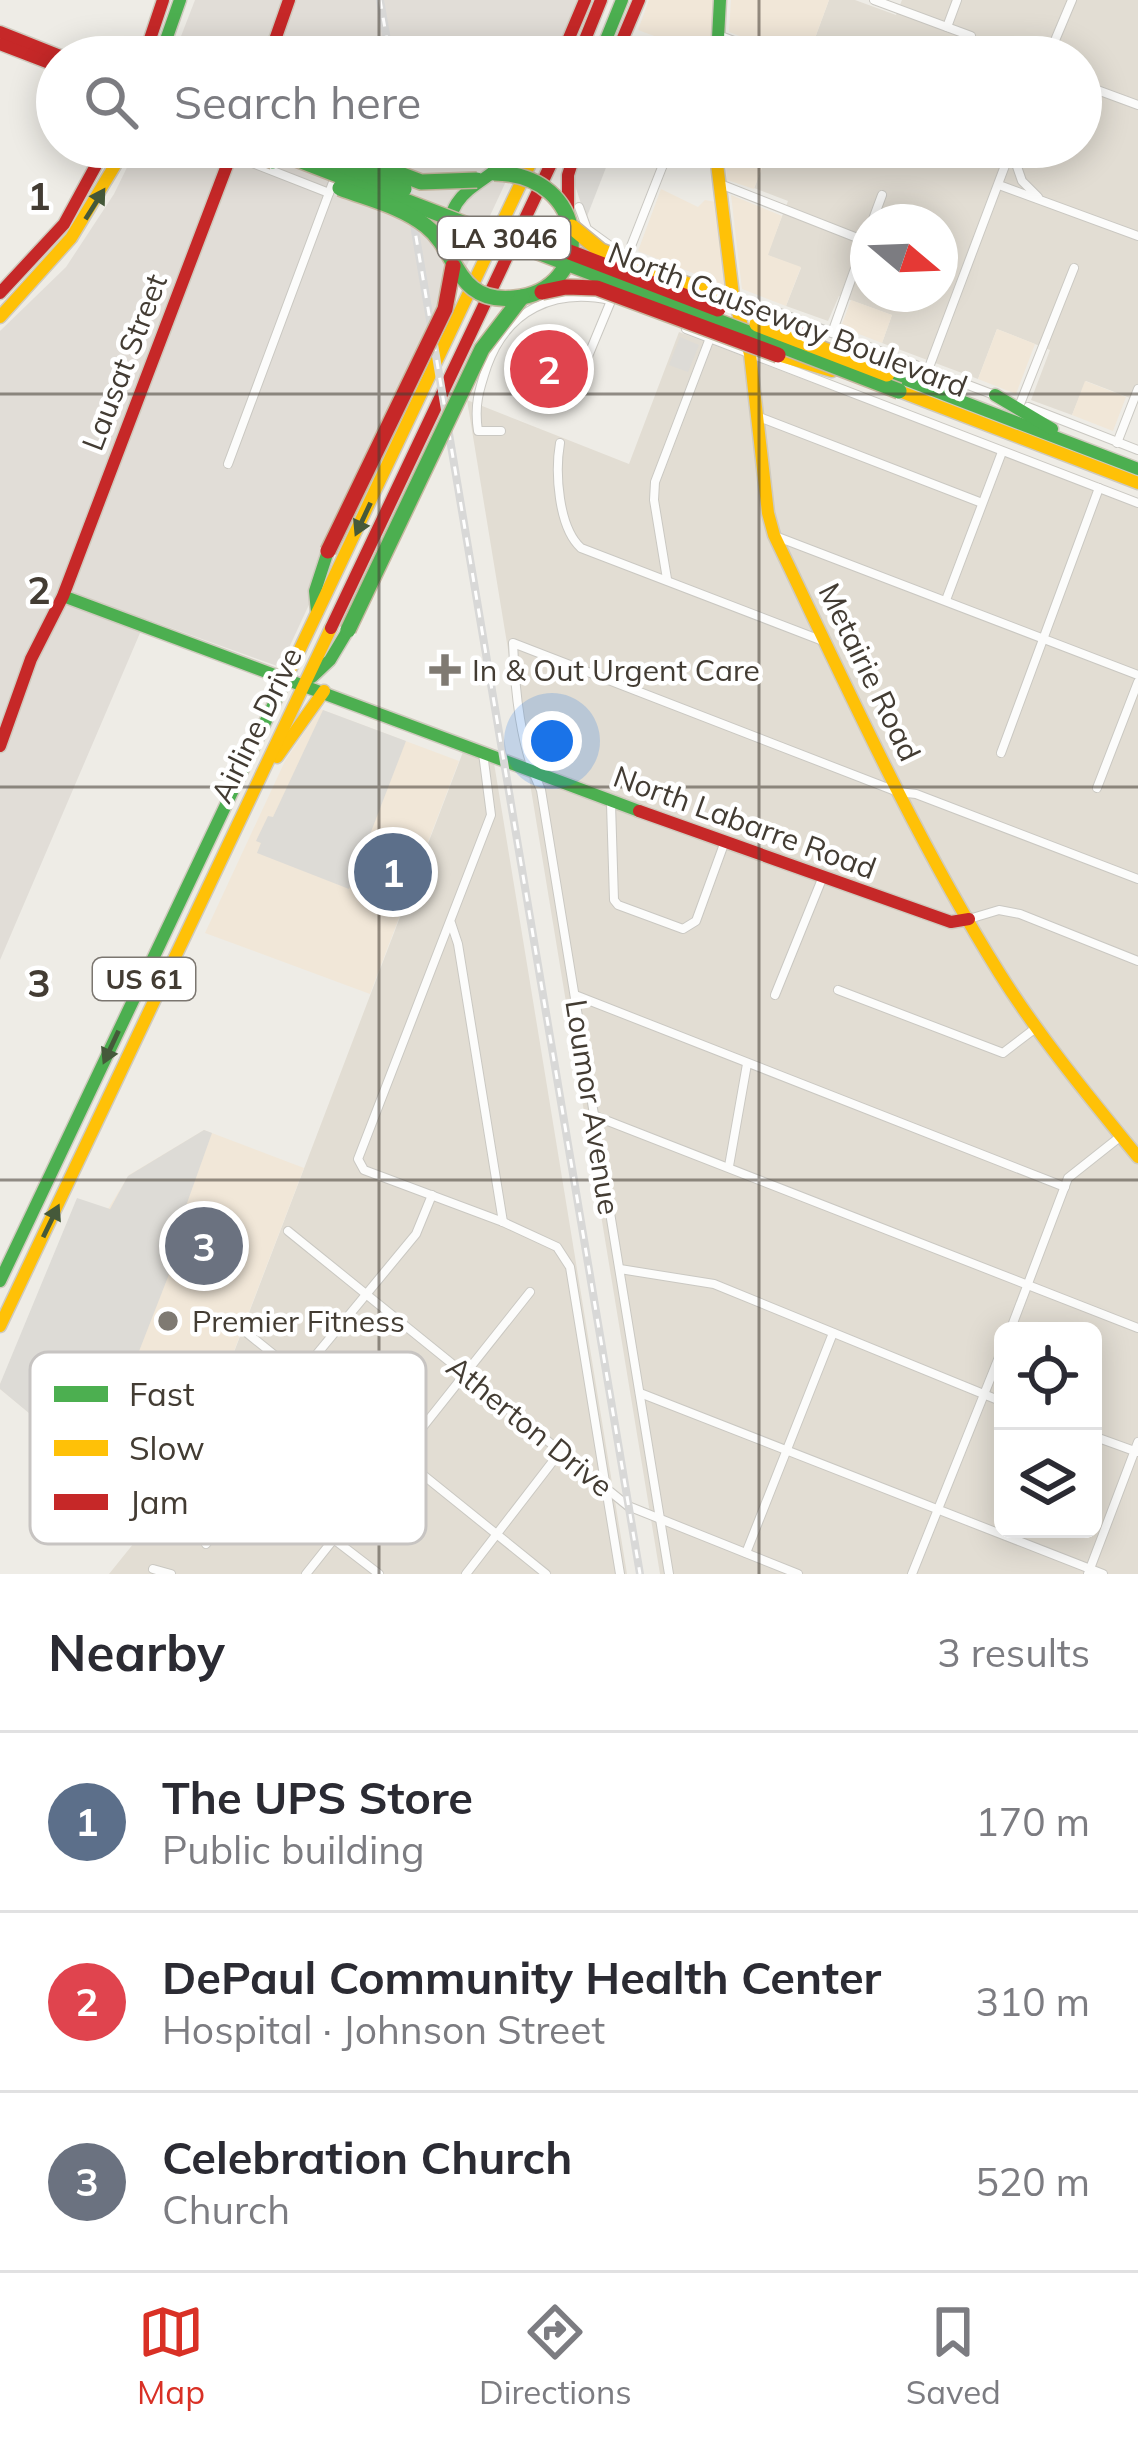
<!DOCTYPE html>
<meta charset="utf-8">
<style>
body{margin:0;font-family:Mulish,sans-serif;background:#f2f2f3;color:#2b2b33}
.controls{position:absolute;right:36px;bottom:36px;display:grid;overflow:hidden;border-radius:18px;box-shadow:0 6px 30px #0003}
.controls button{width:108px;height:108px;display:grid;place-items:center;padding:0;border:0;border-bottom:3px solid #e1e1e2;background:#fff;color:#2b2b33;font:60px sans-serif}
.compass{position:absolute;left:850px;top:204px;width:108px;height:108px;border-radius:50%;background:#fff;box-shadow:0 6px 30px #0003;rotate:109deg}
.you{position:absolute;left:552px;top:741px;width:42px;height:42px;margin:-30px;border:9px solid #fff;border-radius:50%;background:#1a73e8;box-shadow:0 0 0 18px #1a73e833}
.badge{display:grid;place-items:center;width:78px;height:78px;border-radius:50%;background:#d93025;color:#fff;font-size:39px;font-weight:700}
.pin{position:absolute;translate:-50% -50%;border:6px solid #fff;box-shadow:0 3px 12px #0006}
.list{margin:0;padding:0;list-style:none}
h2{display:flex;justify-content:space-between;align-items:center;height:156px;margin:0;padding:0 48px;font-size:51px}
h2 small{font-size:39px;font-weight:400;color:#7c7c81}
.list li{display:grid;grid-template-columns:78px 1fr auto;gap:36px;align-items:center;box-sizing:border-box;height:180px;padding:0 48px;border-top:3px solid #e1e1e2}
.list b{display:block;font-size:45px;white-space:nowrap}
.list p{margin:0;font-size:39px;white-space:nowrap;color:#7c7c81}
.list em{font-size:39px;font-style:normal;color:#7c7c81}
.icon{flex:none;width:66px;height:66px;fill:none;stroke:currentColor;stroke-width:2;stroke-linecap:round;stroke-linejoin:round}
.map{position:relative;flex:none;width:1138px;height:1574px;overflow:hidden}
.search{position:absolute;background:#fff;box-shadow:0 6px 30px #0003;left:36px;right:36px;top:36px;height:132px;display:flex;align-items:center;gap:30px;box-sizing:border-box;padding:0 42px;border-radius:66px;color:#7c7c81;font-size:45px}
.sheet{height:696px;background:#fff}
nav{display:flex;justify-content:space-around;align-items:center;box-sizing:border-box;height:168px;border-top:3px solid #e1e1e2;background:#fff;font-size:33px;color:#7c7c81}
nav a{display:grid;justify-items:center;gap:6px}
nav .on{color:#d93025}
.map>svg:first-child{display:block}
.residential{fill:#e2ddd3;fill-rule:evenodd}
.commercial{fill:#f1e7d8}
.industrial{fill:#e1ddd7}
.parking{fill:#dddbd6}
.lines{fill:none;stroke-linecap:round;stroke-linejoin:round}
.street-casing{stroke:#cac8c2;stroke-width:10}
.fast-casing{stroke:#cfcabe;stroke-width:15}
.slow-casing{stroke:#cfcabe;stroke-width:15}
.jam-casing{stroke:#cfcabe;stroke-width:15}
.street{stroke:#fcfcfb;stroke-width:8}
.fast{stroke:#4caf50;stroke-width:12}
.slow{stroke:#ffc107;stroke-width:12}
.jam{stroke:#c62828;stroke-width:12}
.rail-casing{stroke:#d8d8d7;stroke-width:8}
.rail{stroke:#fff;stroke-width:3;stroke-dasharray:9;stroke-linecap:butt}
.fast-bridge-casing{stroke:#c6b8a1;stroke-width:18;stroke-linecap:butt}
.slow-bridge-casing{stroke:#c6b8a1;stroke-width:18;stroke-linecap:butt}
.jam-bridge-casing{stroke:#c6b8a1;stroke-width:18;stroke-linecap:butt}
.fast-bridge{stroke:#4caf50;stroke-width:15}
.slow-bridge{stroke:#ffc107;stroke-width:15}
.jam-bridge{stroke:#c62828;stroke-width:15}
.oneway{fill:#45593a}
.grid{fill:none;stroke:#433c33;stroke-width:3;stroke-opacity:0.55}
.poi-dot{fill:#7f7a72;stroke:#fff;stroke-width:4.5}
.labels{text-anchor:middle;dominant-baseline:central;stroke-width:9;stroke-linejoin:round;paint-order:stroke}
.shield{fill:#fff;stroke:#7b7670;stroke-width:3}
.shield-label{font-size:27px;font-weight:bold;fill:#433c33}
.street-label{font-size:30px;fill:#433c33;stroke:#fff}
.poi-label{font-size:30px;fill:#433c33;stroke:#fff;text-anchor:start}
.key{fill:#fff;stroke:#c7c4c2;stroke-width:3}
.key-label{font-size:33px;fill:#433c33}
.grid-label{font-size:39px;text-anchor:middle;font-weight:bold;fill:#433c33;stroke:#fff;stroke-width:9;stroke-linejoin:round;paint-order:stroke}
</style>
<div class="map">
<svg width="1138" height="1574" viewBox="0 0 1138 1574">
<rect width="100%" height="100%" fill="#eeece6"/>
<g class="residential">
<path d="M 829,0 L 855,0 L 896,15 L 902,0 L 1138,0 L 1138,401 L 1086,381 L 1072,415 L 1031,400 L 1050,350 L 997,329 L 978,379 L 882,343 L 892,315 L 839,296 L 828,321 L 786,306 L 801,268 L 767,255 L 788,201 L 754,188 L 770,147 L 1081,147 L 1081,57 L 808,57 ZM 868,222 L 940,222 L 940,294 L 868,294 Z"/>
<path d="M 679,332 L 1138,506 L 1138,1574 L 660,1574 L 467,400 L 629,464 ZM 1003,1331 L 1093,1331 L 1093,1529 L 1003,1529 Z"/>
<polygon points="463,752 494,763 627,1574 109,1574 155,1517 168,1525"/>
</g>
<g class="commercial">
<polygon points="649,0 715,0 711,57 638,30"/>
<polygon points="731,0 829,0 808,57 796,57 729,32"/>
<polygon points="725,147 770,147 754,189 727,180"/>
<polygon points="661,189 698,207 705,200 716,202 728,287 638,251"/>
<polygon points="731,195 782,216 768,255 801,267 786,306 742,289"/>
<polygon points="851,300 892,315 882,343 841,327"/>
<polygon points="997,329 1035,344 1016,394 978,379"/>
<polygon points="1085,381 1126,397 1113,431 1072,415"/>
<polygon points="320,709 459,761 370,994 205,933 285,761"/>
<polygon points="204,1130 304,1168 167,1526 0,1389 0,1384 129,1175"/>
</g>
<g class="industrial">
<polygon points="195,0 583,0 560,57 173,57"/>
<polygon points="137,147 522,147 280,667 146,619 0,960 0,331 66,267 114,194"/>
</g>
<g class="parking">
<polygon points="584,147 614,147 586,219 572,176"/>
<polygon points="680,337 699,345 688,372 669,365"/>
<polygon points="323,710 406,741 349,889 257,853 261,843 256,841 268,816 273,817"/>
<polygon points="204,1130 212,1133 166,1262 173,1264 94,1467 0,1389 0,1384 77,1198 110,1209 128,1176"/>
</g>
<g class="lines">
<g class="street-casing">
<g id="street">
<polyline points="874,0 971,36"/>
<polyline points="947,27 957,0"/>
<polyline points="718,35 776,57"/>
<polyline points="1048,57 1072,0"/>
<polyline points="1081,84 1138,105"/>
<polyline points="232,155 329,193"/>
<polyline points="1013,155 1022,181 1038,197"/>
<polyline points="720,184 865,241"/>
<polyline points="999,185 1138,236"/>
<polyline points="579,207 587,229 616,250"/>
<polyline points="872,222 882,195"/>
<polyline points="626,259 670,147"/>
<polyline points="764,307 997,396"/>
<polyline points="686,329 1138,503"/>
<polyline points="832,333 868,232"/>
<polyline points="928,370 1012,147"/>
<polyline points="579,378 613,296"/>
<polyline points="1020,404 1074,268"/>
<polyline points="1028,407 1138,450"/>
<polyline points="759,417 982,503"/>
<path d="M 501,431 L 478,431 C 474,405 479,390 487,366 C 507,310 554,288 610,300"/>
<path d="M 560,443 C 555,472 558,527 581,548 L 823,641"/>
<polyline points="1117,443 1138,389"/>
<polyline points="228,464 335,177"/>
<polyline points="775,536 1138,675"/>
<polyline points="667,579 654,500 655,482 710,338"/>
<polyline points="946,600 1002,452"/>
<polyline points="483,753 491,815 358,1159 364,1170 503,1222 557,1247 570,1267 620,1574"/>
<polyline points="1001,753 1099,488"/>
<polyline points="1097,788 1138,682"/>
<polyline points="611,804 614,900 618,905 683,929 696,921 724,844"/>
<polyline points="969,919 999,910 1020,914 1138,961"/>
<polyline points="451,923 458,944 503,1222"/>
<polyline points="838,990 1003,1053 1037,1027"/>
<polyline points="575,995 1065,1187"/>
<polyline points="775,995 822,879"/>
<polyline points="595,1116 1138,1328"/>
<polyline points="729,1166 747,1064"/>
<polyline points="288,1231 628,1506 798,1574"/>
<polyline points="620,1269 714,1284 1003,1402"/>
<polyline points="1010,1331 1068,1178 1121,1136"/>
<polyline points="247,1333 546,1574"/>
<polyline points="640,1393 1103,1574"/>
<polyline points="207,1433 257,1480 379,1574"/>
<polyline points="1093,1436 1137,1452"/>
<polyline points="231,1458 416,1234 432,1195"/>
<polyline points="206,1544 257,1480"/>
<polyline points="746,1553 833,1333"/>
<polyline points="153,1569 171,1574"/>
<polyline points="306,1574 530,1292"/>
<polyline points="466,1574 560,1452"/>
<path d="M 669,1574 L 541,790 C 520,747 515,690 513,643 L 898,792 L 916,794 L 1138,879"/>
<polyline points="912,1574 1003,1347"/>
<polyline points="1088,1574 1138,1442"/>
</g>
</g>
<g class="fast-casing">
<g id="fast">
<polyline points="160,57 180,0"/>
<polyline points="599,57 622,0"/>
<polyline points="717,57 720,0"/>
<path d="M 447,250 C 445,182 484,191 520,147"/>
<polyline points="878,369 1138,469"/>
<polyline points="995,395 1052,429"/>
<polyline points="63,596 639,811"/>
<polyline points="317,612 315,591 328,551"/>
<polyline points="312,677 330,660 348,630"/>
<polyline points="0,1281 289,672"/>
</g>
</g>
<g class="slow-casing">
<g id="slow">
<path d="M 715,147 L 733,295 L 750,354 L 768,513 L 774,535 C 845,683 913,835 1000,974 C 1041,1039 1090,1098 1138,1157"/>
<polyline points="0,317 71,238 126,147"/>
<polyline points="778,355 832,371"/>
<polyline points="899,391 1138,483"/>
<polyline points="289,672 538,147"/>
<polyline points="277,757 324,691"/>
<polyline points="0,1326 331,628"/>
</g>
</g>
<g class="jam-casing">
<g id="jam">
<polyline points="0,32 63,57"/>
<polyline points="0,44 57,66"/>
<polyline points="144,57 163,0"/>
<polyline points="269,57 289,0"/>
<polyline points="561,57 585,0"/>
<polyline points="578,57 601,0"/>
<polyline points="615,57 639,0"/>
<polyline points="568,212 568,175 577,147"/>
<polyline points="0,293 64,224 106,147"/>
<polyline points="767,316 818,341"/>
<polyline points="331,628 559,147"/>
<polyline points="0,746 31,659 63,596 234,147"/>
<polyline points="639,811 951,922 969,919"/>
</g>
</g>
<use href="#street" class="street"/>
<use href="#fast" class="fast"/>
<use href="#slow" class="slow"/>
<use href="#jam" class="jam"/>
<g class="rail-casing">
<g id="rail">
<polyline points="380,0 390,57"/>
<polyline points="401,147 640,1574"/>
</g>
</g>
<use href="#rail" class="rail"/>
<g class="fast-bridge-casing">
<g id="fast-bridge">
<polyline points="237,147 273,161"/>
<polyline points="265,147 899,391"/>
<polyline points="295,147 404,189"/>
<polyline points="329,147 421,182 477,180"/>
<path d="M 340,188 C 368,199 401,206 426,226 C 459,252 455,304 514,298 C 596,291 591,174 494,173"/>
<polyline points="348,630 482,349 522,297"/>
</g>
</g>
<g class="slow-bridge-casing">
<g id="slow-bridge">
<polyline points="572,227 601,251 767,316"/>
<polyline points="757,324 887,374"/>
</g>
</g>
<g class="jam-bridge-casing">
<g id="jam-bridge">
<polyline points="533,238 718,309"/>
<polyline points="542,292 566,287 597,288 778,355"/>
<polyline points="328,551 445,309 453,266"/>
</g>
</g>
<use href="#fast-bridge" class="fast-bridge"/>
<use href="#slow-bridge" class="slow-bridge"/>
<use href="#jam-bridge" class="jam-bridge"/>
</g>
<defs><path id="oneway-solid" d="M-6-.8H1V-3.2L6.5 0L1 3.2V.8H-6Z" transform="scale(3)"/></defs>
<g class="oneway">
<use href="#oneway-solid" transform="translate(95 204) rotate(-58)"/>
<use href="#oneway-solid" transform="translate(363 519) rotate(115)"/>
<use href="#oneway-solid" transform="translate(111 1047) rotate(115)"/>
<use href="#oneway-solid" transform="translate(51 1221) rotate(-64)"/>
</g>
<path class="grid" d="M 379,0 L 379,57M 759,0 L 759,57M 379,147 L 379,1574M 759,147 L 759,1574M 0,394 L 1138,394M 0,787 L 1138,787M 0,1180 L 1138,1180"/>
<g class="poi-dot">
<path d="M439 652h12v12h12v12h-12v12h-12v-12h-12v-12h12z"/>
<circle cx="168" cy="1321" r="12"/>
</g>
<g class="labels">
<g class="shield">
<rect x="438" y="217" width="132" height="42" rx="9"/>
<rect x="93" y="958" width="102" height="42" rx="9"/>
</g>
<g class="shield-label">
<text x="504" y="238">LA 3046</text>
<text x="144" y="979">US 61</text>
</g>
<g class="street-label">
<text transform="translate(788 319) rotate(21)">North Causeway Boulevard</text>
<text transform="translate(124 362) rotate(-69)">Lausat Street</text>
<text transform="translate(870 672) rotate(64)">Metairie Road</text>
<text transform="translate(256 725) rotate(-64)">Airline Drive</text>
<text transform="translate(745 822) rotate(20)">North Labarre Road</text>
<text transform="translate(593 1107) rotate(81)">Loumor Avenue</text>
<text transform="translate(530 1426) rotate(39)">Atherton Drive</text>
</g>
<g class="poi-label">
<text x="472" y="670">In &amp; Out Urgent Care</text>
<text x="192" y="1321">Premier Fitness</text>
</g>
</g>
<rect x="30" y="1352" width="396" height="192" rx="18" class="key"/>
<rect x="54" y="1386" width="54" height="16" fill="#4caf50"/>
<rect x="54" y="1440" width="54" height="16" fill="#ffc107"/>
<rect x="54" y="1494" width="54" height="16" fill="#c62828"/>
<g class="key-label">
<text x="129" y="1406">Fast</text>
<text x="129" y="1460">Slow</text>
<text x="129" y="1514">Jam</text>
</g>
<g class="grid-label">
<text x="39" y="210">1</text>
<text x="39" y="604">2</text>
<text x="39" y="997">3</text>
</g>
</svg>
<div class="controls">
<button><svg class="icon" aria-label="locate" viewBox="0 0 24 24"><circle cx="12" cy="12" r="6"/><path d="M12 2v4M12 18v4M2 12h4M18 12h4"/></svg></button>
<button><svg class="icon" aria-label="layers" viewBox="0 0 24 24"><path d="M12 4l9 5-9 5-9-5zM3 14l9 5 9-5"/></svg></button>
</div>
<svg class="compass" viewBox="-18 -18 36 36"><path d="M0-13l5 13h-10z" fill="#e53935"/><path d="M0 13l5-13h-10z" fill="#7c7c81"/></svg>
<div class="you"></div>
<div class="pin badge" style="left:393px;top:872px;background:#5c6f8a">1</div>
<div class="pin badge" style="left:549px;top:369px;background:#e0444e">2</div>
<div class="pin badge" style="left:204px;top:1246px;background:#6b7280">3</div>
<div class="search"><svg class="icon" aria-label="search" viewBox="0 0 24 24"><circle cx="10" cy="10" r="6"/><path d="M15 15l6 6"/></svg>Search here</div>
</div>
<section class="sheet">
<h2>Nearby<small>3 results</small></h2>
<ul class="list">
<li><span class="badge" style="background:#5c6f8a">1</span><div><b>The UPS Store</b><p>Public building</p></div><em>170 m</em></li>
<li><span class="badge" style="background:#e0444e">2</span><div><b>DePaul Community Health Center</b><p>Hospital · Johnson Street</p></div><em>310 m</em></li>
<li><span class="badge" style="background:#6b7280">3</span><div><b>Celebration Church</b><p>Church</p></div><em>520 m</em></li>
</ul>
</section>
<nav>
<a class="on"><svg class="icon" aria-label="map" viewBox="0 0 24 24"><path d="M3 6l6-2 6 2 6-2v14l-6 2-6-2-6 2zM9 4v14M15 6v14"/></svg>Map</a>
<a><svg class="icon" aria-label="directions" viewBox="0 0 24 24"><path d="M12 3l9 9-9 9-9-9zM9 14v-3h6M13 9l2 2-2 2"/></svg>Directions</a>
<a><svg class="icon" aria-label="saved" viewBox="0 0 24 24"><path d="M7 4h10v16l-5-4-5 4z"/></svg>Saved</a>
</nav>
